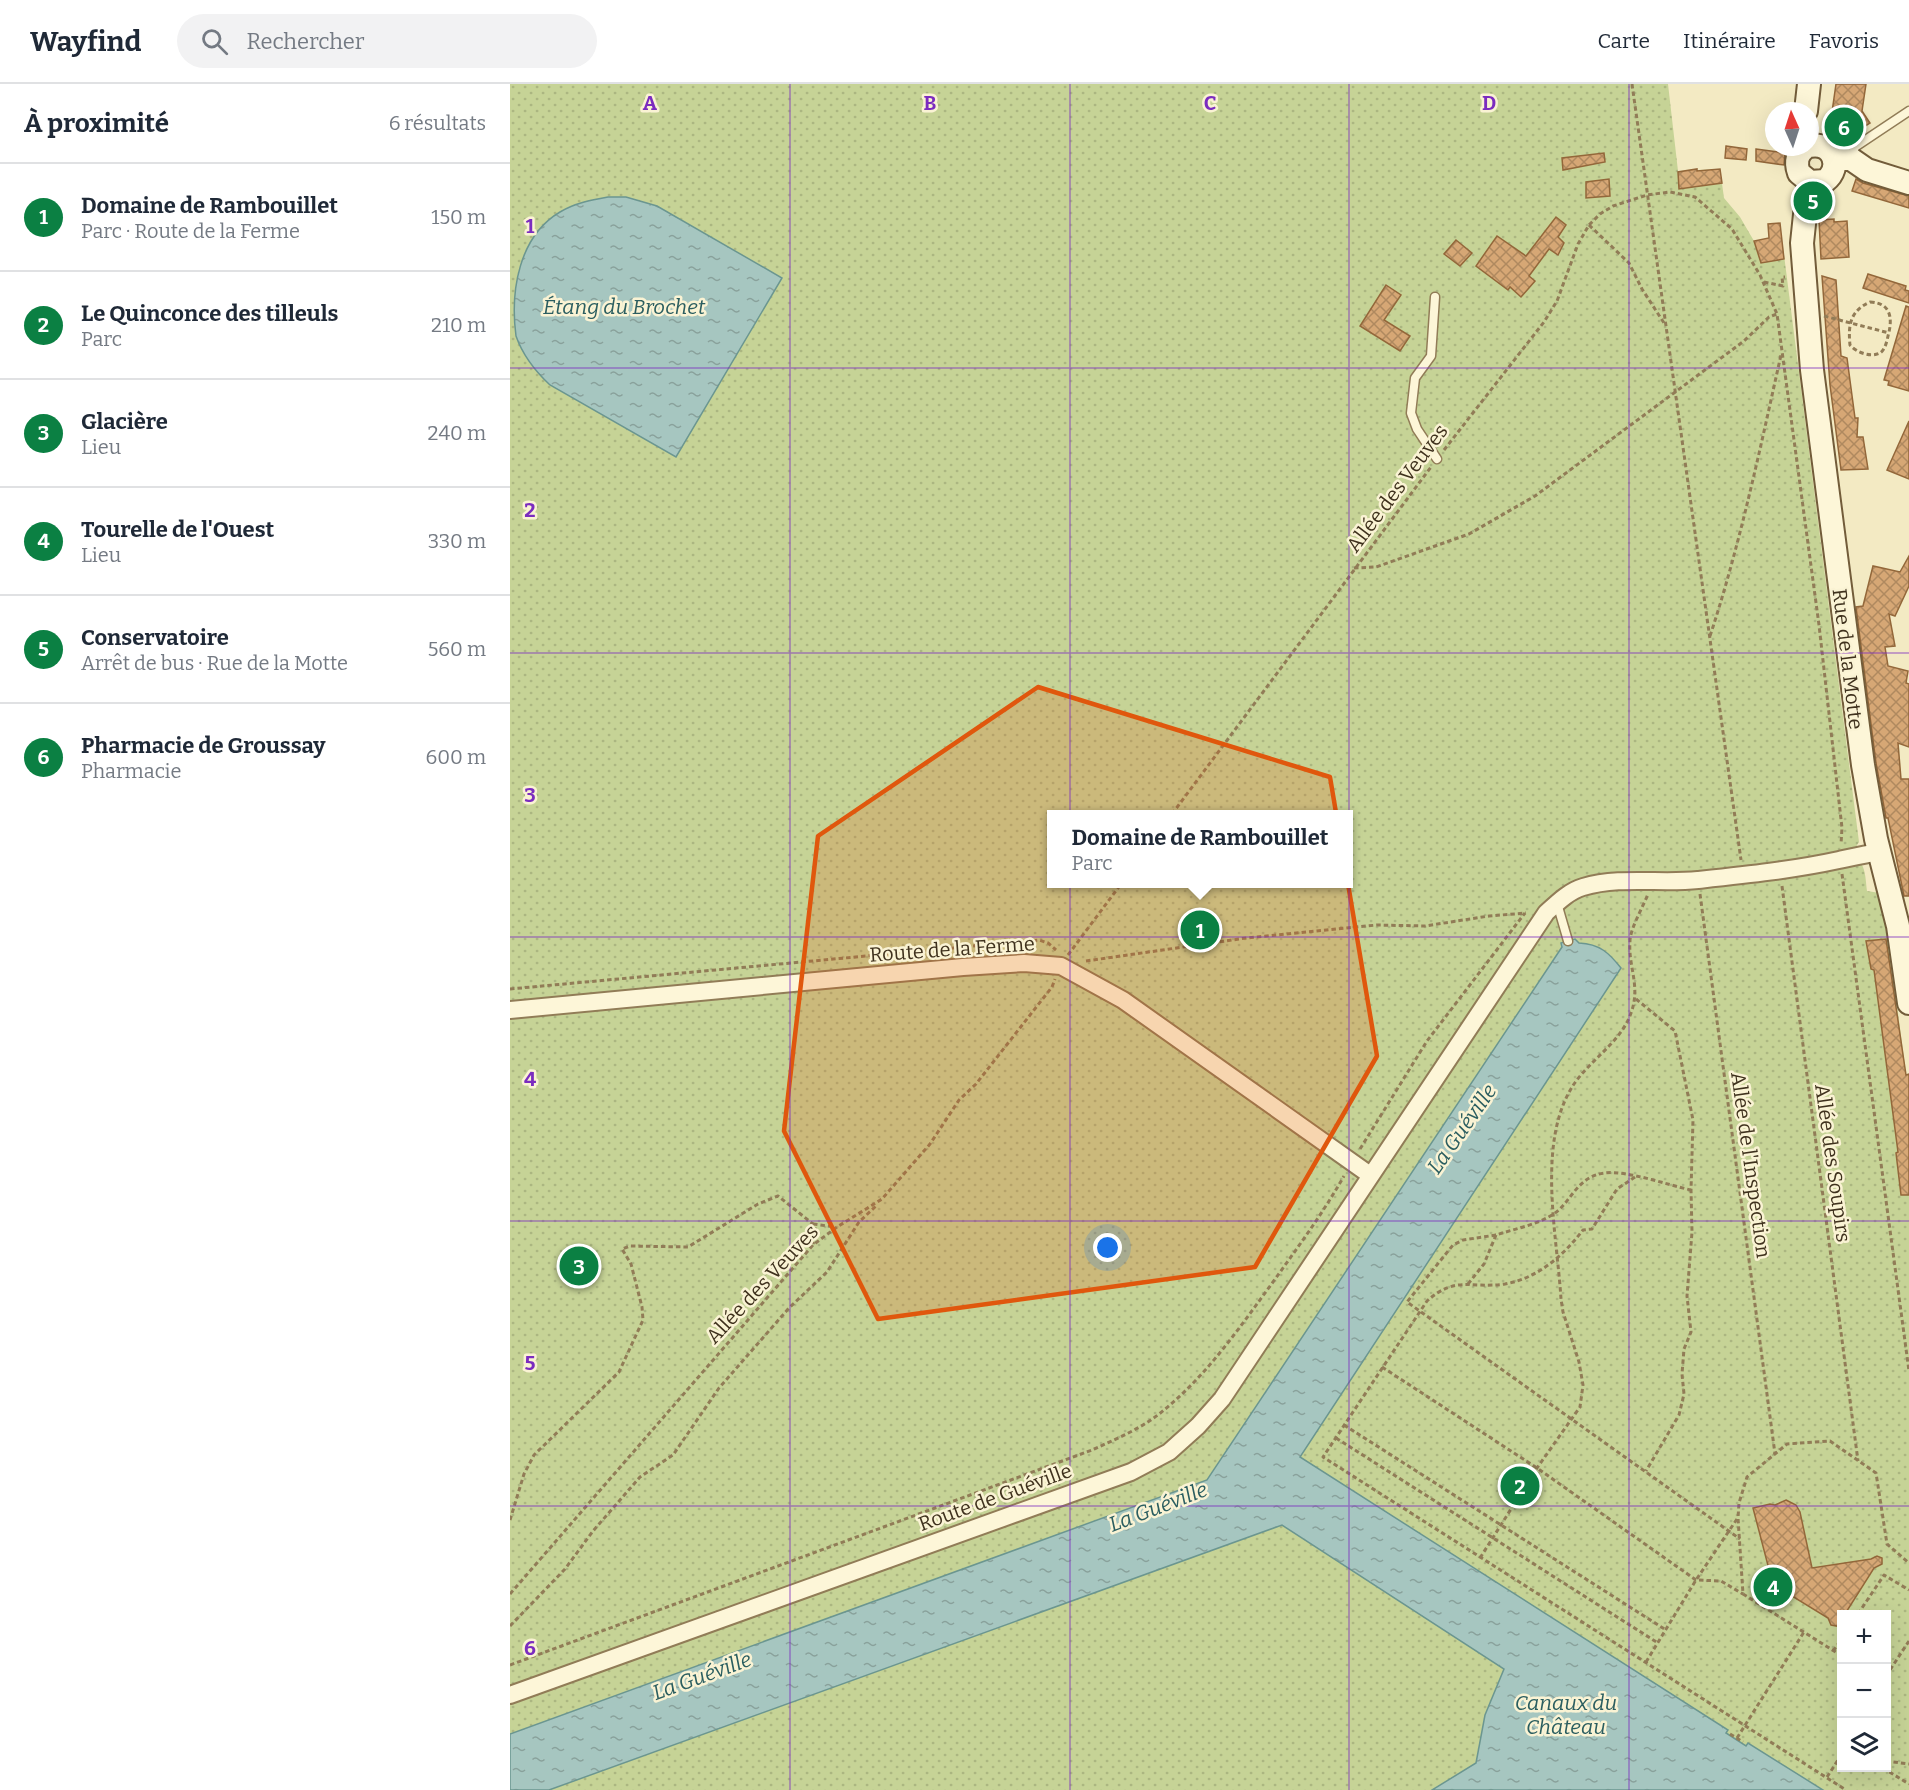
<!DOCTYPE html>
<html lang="fr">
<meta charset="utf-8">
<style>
body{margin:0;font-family:Bitter,serif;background:#f2f2f3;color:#1f2937}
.controls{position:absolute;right:18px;bottom:18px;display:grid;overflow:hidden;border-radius:0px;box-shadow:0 6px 24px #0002}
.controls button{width:54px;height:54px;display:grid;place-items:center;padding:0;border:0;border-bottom:2px solid #e0e1e3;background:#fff;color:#1f2937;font:30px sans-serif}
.compass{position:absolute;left:1255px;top:18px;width:54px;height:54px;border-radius:50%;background:#fff;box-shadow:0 6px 24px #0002;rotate:357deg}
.you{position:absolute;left:598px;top:1164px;width:21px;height:21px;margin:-15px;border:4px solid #fff;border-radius:50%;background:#1a73e8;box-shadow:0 0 0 9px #1a73e833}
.badge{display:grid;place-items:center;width:39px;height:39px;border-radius:50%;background:#0b8043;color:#fff;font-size:20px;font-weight:700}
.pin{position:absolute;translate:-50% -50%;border:3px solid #fff;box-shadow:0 2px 6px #0006}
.popup{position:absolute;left:537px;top:726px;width:306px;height:78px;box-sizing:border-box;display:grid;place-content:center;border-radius:0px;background:#fff;filter:drop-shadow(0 2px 4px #0005);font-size:20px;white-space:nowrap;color:#747a83}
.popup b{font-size:22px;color:#1f2937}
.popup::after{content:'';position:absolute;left:50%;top:100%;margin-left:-12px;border:12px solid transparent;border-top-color:#fff}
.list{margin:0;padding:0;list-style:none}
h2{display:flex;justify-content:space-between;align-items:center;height:78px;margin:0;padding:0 24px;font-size:26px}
h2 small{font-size:20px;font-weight:400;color:#747a83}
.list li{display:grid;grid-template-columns:39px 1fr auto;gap:18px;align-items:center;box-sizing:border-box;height:108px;padding:0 24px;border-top:2px solid #e0e1e3}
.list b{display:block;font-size:22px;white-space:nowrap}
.list p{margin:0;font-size:20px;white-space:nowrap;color:#747a83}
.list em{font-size:20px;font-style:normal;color:#747a83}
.icon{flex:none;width:33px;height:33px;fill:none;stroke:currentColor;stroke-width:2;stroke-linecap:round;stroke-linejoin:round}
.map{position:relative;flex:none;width:1399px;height:1706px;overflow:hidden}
header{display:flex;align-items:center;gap:36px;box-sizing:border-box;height:84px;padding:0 30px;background:#fff;border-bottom:2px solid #e0e1e3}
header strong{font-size:28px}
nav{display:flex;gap:33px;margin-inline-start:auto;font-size:21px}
.search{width:420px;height:54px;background:#f2f2f3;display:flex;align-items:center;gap:15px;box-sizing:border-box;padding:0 21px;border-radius:33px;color:#747a83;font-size:22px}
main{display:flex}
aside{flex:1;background:#fff}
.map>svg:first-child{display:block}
.park{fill:url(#park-dots);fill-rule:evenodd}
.water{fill:url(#water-ripples);stroke:#6b9690;stroke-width:1.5}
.building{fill:url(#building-cross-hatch);stroke:#93673a;stroke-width:1.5}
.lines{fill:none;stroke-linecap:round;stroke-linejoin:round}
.lane-casing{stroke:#917c57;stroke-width:11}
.street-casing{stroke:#917c57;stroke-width:20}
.secondary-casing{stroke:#725c3a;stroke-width:26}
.path{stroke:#917c57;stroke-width:3;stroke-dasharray:4.5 3;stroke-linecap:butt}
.lane{stroke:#fdf6d8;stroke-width:8}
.street{stroke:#fdf6d8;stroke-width:16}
.secondary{stroke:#fdf6d8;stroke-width:22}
.marked{fill:#e0570d;fill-opacity:0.2;stroke:#e0570d;stroke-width:4.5;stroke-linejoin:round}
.grid{fill:none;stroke:#7b2cbf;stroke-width:1.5;stroke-opacity:0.55}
.labels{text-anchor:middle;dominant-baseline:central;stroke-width:5;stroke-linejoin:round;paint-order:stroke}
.street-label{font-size:20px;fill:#3f311d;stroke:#faf3d4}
.water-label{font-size:21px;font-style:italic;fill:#2b5e60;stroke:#faf3d4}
.grid-label{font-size:20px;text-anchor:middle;font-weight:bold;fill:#7b2cbf;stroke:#faf3d4;stroke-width:5;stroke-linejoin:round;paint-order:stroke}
</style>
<header>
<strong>Wayfind</strong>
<div class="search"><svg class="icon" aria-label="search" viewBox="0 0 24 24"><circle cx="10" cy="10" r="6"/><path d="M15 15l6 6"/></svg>Rechercher</div>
<nav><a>Carte</a><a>Itinéraire</a><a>Favoris</a></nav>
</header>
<main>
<aside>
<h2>À proximité<small>6 résultats</small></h2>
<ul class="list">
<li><span class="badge">1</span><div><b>Domaine de Rambouillet</b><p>Parc · Route de la Ferme</p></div><em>150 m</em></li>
<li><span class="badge">2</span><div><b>Le Quinconce des tilleuls</b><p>Parc</p></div><em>210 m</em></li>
<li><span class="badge">3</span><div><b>Glacière</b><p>Lieu</p></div><em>240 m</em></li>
<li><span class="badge">4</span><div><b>Tourelle de l'Ouest</b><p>Lieu</p></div><em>330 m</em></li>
<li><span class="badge">5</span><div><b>Conservatoire</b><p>Arrêt de bus · Rue de la Motte</p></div><em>560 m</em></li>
<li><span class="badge">6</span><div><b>Pharmacie de Groussay</b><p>Pharmacie</p></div><em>600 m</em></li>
</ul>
</aside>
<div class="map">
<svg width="1399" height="1706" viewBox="0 0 1399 1706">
<defs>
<pattern id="park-dots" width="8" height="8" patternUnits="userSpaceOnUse" patternTransform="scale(1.5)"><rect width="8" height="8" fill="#c6d396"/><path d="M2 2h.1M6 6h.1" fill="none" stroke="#abb681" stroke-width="1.8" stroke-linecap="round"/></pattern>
<pattern id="water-ripples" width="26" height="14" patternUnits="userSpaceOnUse" patternTransform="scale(1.5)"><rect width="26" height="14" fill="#a6c6c0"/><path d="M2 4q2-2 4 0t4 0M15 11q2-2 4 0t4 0" fill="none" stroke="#89a19b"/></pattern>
<pattern id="building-cross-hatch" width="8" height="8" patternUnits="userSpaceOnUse" patternTransform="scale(1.5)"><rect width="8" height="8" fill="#d6a775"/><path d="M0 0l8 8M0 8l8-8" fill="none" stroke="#af895f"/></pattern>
</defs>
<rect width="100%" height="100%" fill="#f3eac3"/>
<path class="park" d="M 0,0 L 1227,0 L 1158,0 L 1168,87 L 1210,85 L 1214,114 L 1230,133 L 1244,157 L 1248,168 L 1273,163 L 1349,758 C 1341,769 1348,773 1353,783 C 1356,791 1356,800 1357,807 L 1370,809 L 1385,881 L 1382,883 L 1396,990 L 1399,990 L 1399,1706 L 0,1706 ZM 542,730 L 838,730 L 838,800 L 542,800 ZM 1332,1530 L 1376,1530 L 1376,1684 L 1332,1684 Z"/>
<g class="water">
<path d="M 98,113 L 116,113 L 147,122 L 272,194 L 166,373 L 40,301 C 25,287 13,272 6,252 C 0,207 9,152 50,128 C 65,119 81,116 98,113 Z"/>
<path d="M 1065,855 L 1069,859 C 1090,860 1099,869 1111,884 L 790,1373 L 1218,1646 L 1216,1649 L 1236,1662 L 1238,1659 L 1313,1706 L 922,1706 L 966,1679 L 975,1631 L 994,1585 L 772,1441 L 39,1706 L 0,1706 L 0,1650 L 697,1396 L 1052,863 L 1051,859 Z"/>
</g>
<g class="building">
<polygon points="1326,0 1356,0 1352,27 1360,39 1338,53 1322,28"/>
<polygon points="1216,62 1237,65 1236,76 1215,74"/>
<polygon points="1246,65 1275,69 1274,81 1246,77"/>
<polygon points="1094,69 1095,78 1053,86 1052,74"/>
<polygon points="1187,85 1187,87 1210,85 1212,99 1169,105 1168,88"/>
<polygon points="1099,95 1100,112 1076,114 1076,98"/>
<polygon points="1346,95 1353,99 1399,112 1399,124 1342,107"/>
<polygon points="1046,133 1056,141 1048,153 1054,159 1048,171 1039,165 1019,192 1025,197 1011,213 1000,203 998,206 966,182 987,152 1016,172"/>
<polygon points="1324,135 1324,138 1337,137 1339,173 1311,175 1309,136"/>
<polygon points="1270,139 1274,175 1251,179 1244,157 1259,154 1258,140"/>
<polygon points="946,156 962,169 950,182 934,170"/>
<polygon points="1358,190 1396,202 1395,206 1399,207 1399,219 1353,204"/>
<polygon points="1312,192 1326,196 1331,272 1337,274 1345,334 1348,334 1347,353 1353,353 1358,385 1331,386 1320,301"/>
<polygon points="876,201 891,211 874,236 900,252 890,267 850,242"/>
<polygon points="1396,222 1399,223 1399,307 1378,301 1379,297 1374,296"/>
<polygon points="1399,337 1399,395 1377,386"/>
<polygon points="1399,472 1399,502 1385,532 1379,530 1385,562 1375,563 1378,582 1398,587 1396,599 1399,600 1399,663 1388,659 1391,695 1399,695 1399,812 1394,812 1378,734 1376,734 1366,679 1346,523 1353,522 1363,482 1390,488"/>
<polygon points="1376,855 1396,991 1399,990 1399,1111 1391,1111 1386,1069 1388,1068 1364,886 1361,885 1356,857"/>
<circle cx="69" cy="1184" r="18"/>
<polygon points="1276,1416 1286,1421 1290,1428 1302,1484 1361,1475 1367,1472 1372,1474 1372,1480 1364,1484 1335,1530 1332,1530 1332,1543 1321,1541 1318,1534 1274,1507 1265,1511 1256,1507 1255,1501 1261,1493 1243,1424 1260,1420 1265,1421"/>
</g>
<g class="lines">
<g class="lane-casing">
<g id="lane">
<polyline points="1341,75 1345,63 1399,27"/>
<polyline points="925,213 921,272 905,294 901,329 907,345 927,375"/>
<polyline points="1047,819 1058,857"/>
</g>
</g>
<g class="street-casing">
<g id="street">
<polyline points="0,926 453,883 514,879 551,882 613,916 860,1091"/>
<path d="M 0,1611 L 621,1388 L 659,1368 L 688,1342 L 712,1315 L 1036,829 C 1047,819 1059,807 1073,803 C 1111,792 1150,800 1188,796 C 1235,791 1283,786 1329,776 C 1343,773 1356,770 1370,768"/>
</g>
</g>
<g class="secondary-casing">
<g id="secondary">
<polyline points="1296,27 1299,0"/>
<path d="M 1296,63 C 1287,70 1285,78 1289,89 L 1300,98 L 1315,97 C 1333,83 1323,58 1300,62"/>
<polyline points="1324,75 1341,75 1357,86 1399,99"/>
<polyline points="1308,99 1296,121 1292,159 1302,286 1353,681 1366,755 1388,842 1399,919"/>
</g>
</g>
<g class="path">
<polyline points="1122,0 1231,776"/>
<polyline points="1079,141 1119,179 1132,205 1154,239"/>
<polyline points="1254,198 1273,202 1272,193 1275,193"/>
<path d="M 1360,218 C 1381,219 1383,234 1378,252 C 1377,257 1375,266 1370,269 C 1360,274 1346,268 1340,261 C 1338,241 1340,227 1360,218 Z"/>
<polyline points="1314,232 1379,249"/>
<polyline points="934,366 1034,238 1047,217 1068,160 1079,141 1090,130 1103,122 1137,111 1160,108 1185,113 1222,145 1250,191 1267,230 1309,541 1332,744 1331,760"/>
<polyline points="844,484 866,483 959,450 1025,412 1234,257 1259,233 1267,230"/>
<path d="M 1200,552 C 1230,461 1250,365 1271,271"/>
<polyline points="662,730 921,383"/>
<polyline points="1332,790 1399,1287"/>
<polyline points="1272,802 1348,1377"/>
<polyline points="1190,810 1265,1370"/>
<polyline points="558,871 611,800"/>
<polyline points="576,877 736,854 867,841 915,842 979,832 1016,829"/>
<polyline points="0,905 529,856 538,859 546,866"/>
<polyline points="1126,915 1165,947 1183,1036 1181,1106 1182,1148 1177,1212 1181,1248 1174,1265 1172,1290 1174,1310 1169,1331 1136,1387"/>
<polyline points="850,1065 917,957 1015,829"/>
<path d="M 1125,1093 L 1107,1105 L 1082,1145 L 1073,1146 C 1053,1172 1028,1194 995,1200 C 961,1205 946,1191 917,1217 L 813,1373 L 1336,1706"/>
<polyline points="303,1140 325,1143"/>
<polyline points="986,1151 953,1156 943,1161 897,1218 1230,1455"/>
<path d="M 958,1200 L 974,1180 L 986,1151 C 1004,1145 1026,1141 1042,1131 C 1061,1120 1066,1092 1095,1089 C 1116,1086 1158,1101 1181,1106"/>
<polyline points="872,1283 1027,1384 1186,1496 1211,1497 1233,1510"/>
<polyline points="834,1341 1156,1546"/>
<polyline points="826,1354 1148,1559"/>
<polyline points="0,1436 14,1390 24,1371 109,1288 133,1236 132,1223 121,1180 112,1165 120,1162 178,1163 248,1120 268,1112 303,1140 307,1148 303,1160"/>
<path d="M 970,1474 L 1027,1384 L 1070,1323 L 1073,1301 L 1069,1278 L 1053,1228 L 1051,1215 C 1047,1150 1026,1057 1064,1000 C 1081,975 1111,958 1121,929 C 1131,902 1118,883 1120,857 C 1120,845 1133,823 1138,810"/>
<polyline points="0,1510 303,1161 327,1143 372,1115 420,1060 449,1016 466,1000 542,903 545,895"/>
<polyline points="1348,1530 1374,1491 1399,1506"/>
<polyline points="0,1542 55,1485 83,1447 130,1393 163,1371 209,1304 279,1224 317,1188 349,1138 367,1121"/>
<polyline points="1323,1567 1332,1555"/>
<polyline points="1332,1572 1233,1510 1228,1434 1229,1419 1237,1393 1277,1360 1320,1357 1366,1389 1377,1460 1399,1479"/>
<polyline points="1136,1578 1186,1496 1227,1435"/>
<path d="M 0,1581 L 582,1366 C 606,1355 633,1344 654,1326 C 698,1290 730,1243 763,1198 C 788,1163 813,1129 834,1092"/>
<polyline points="1376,1592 1399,1557"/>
<polyline points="1220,1650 1233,1658"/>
<polyline points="1227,1654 1294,1548"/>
<polyline points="1376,1677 1399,1680"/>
<polyline points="1373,1684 1399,1700"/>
<polyline points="1317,1693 1332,1670"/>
</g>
<use href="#lane" class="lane"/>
<use href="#street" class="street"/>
<use href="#secondary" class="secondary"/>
</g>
<path class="marked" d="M 528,603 L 820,693 L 867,972 L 745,1183 L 368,1235 L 274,1047 L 308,752 Z"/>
<path class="grid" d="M 280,0 L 280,1706M 560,0 L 560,1706M 839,0 L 839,1706M 1119,0 L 1119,1706M 0,284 L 1399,284M 0,569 L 1399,569M 0,853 L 1399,853M 0,1137 L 1399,1137M 0,1422 L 1399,1422"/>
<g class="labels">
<g class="street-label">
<text transform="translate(887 404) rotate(-53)">Allée des Veuves</text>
<text transform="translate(1338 575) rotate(83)">Rue de la Motte</text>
<text transform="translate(442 865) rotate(-4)">Route de la Ferme</text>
<text transform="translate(1323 1079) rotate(82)">Allée des Soupirs</text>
<text transform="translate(1241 1081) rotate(82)">Allée de l'Inspection</text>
<text transform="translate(252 1200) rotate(-47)">Allée des Veuves</text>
<text transform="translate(485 1413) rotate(-20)">Route de Guéville</text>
</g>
<g class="water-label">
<text x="114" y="223">Étang du Brochet</text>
<text transform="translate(952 1045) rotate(-55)">La Guéville</text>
<text transform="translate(648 1423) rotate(-21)">La Guéville</text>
<text transform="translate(192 1592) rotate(-20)">La Guéville</text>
<text x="1056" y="1619">Canaux du<tspan x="1056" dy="24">Château</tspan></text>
</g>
</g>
<g class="grid-label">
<text x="140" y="26">A</text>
<text x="420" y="26">B</text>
<text x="700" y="26">C</text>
<text x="979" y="26">D</text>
<text x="20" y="149">1</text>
<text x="20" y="433">2</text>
<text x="20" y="718">3</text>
<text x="20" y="1002">4</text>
<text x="20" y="1286">5</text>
<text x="20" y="1571">6</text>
</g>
</svg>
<div class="controls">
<button>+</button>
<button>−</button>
<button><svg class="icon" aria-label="layers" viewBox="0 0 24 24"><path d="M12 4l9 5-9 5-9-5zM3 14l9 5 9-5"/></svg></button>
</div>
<svg class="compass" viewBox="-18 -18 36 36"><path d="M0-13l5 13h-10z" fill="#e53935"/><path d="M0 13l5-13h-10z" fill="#747a83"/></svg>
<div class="you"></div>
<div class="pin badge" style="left:690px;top:846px">1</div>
<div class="popup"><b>Domaine de Rambouillet</b>Parc</div>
<div class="pin badge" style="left:1010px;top:1402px">2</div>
<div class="pin badge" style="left:69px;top:1182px">3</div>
<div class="pin badge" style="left:1263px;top:1503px">4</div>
<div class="pin badge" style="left:1303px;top:117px">5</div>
<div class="pin badge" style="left:1334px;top:43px">6</div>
</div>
</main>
